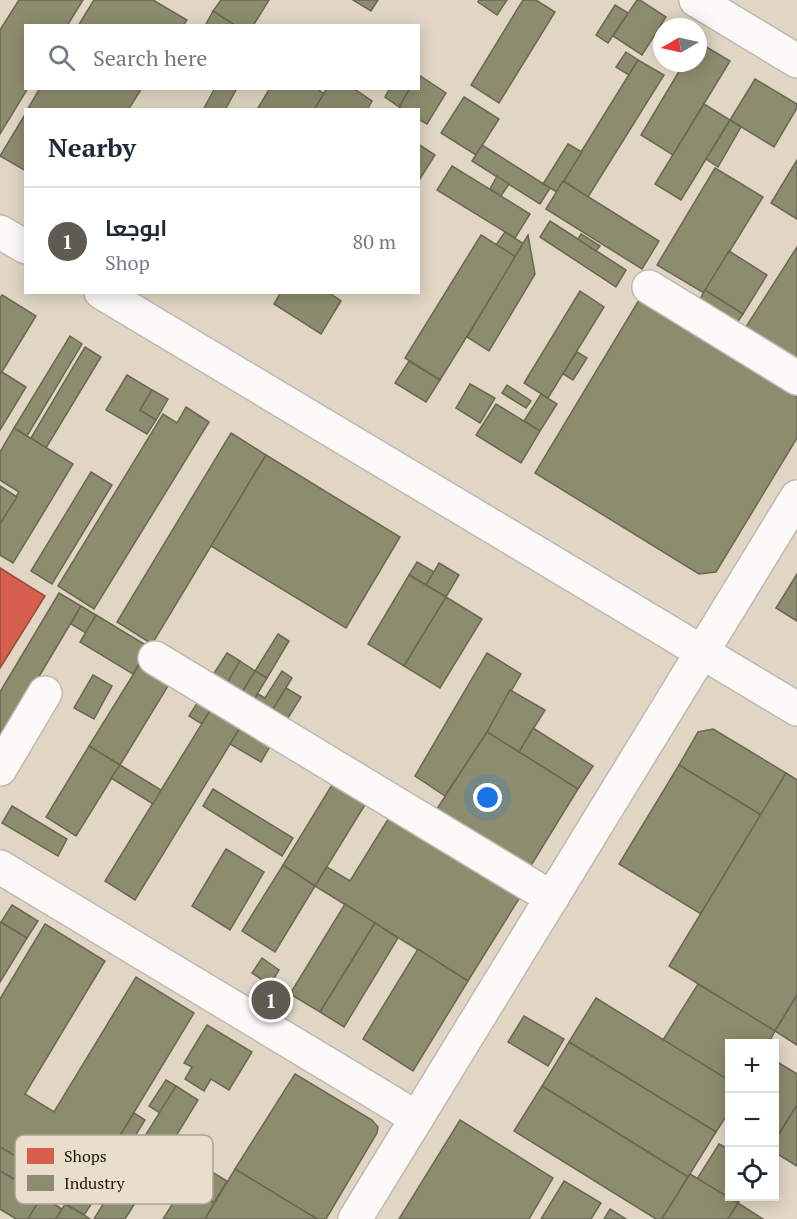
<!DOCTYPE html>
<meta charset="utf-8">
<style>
body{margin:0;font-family:"PT Serif",Cairo,serif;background:#f6f6f7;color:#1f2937}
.controls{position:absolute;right:18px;bottom:18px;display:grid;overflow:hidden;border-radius:0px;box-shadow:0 3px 15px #0003}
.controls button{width:54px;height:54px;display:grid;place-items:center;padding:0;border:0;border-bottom:2px solid #e0e1e3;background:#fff;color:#1f2937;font:30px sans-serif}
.compass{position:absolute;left:653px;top:18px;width:54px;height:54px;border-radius:50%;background:#fff;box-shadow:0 3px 15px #0003;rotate:261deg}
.you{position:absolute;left:488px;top:798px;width:21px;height:21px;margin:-15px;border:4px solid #fff;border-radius:50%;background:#1a73e8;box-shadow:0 0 0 9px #1a73e833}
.badge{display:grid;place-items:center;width:39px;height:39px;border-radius:50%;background:#5f5b53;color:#fff;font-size:20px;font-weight:700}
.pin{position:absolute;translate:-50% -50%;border:3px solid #fff;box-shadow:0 2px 6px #0006}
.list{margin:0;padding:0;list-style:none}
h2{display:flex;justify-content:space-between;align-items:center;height:78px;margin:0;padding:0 24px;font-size:26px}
h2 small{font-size:20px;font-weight:400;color:#747a83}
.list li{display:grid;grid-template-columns:39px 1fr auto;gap:18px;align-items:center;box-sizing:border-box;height:108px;padding:0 24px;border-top:2px solid #e0e1e3}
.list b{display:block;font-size:22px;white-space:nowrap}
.list p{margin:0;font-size:20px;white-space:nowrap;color:#747a83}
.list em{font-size:20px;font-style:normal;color:#747a83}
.icon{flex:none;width:33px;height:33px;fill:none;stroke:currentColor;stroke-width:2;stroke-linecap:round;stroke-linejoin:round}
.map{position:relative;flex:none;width:797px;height:1219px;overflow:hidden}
.search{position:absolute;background:#fff;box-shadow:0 3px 15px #0003;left:24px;top:24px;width:396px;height:66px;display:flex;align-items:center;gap:15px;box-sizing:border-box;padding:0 21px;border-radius:0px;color:#747a83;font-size:22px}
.panel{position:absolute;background:#fff;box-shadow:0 3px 15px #0003;left:24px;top:108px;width:396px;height:186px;border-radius:0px}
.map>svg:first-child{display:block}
.built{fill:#e1d6c4;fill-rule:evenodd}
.shops{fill:#d6604d;stroke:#9d4a3a;stroke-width:1.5}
.industry{fill:#8c8c6e;stroke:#6a6851;stroke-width:1.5}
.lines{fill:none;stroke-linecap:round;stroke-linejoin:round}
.minor-casing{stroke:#beb9b1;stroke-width:36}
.minor{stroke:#fbfaf8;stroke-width:33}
.key{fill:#e9decb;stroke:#aba292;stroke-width:1.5}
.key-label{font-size:16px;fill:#19150e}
</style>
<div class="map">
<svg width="797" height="1219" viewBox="0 0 797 1219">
<rect width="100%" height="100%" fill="#e2dcd2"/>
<path class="built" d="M 0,0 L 797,0 L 797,1219 L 0,1219 ZM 26,26 L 418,26 L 418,88 L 26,88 ZM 662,27 L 698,27 L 698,63 L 662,63 ZM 26,110 L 418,110 L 418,292 L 26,292 ZM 730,1044 L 774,1044 L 774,1196 L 730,1196 Z"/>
<polygon class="shops" points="0,568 45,596 0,668"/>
<g class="industry">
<polygon points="19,0 83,0 67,26 26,26 26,88 28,88 0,134 0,30"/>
<polygon points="94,0 153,0 187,20 183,26 78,26"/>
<polygon points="221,0 269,0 253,26 236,26 213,11"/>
<polygon points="353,0 378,0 371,11"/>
<polygon points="479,0 507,0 497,15 478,2"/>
<polygon points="523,0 536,0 555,12 499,103 471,85"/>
<polygon points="637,0 640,0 666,17 642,55 613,36"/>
<polygon points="615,5 628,13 608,43 596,35"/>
<polygon points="213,11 236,26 205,26"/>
<polygon points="698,42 730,61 673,155 641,135 684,63 698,63"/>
<polygon points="626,52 638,60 629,75 616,67"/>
<polygon points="638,60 664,75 588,197 563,181"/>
<polygon points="419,75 446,93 427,124 418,119 418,110 404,110 399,107 410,88 418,88"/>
<polygon points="755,79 797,104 797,108 774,147 730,120"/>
<polygon points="40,88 142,88 128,110 27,110"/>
<polygon points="215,88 237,88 225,110 203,110"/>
<polygon points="270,88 316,88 324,94 314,110 261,110 258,108"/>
<polygon points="327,88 353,88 372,101 367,110 314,110"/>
<polygon points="390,88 410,88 399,107 385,97"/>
<polygon points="464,97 499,119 476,155 441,133"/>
<polygon points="704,104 730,120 681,200 655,184"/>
<polygon points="26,113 26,171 0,156"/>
<polygon points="730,120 741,127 718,167 706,159"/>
<polygon points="418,144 435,155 418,182"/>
<polygon points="568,144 582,152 557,192 543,184"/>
<polygon points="482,145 550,188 540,204 472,161"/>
<polygon points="797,160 797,219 771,203"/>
<polygon points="452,166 530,214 515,238 437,190"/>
<polygon points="715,168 763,197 704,293 657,265"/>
<polygon points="497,176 509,184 501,196 490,189"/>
<polygon points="563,181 659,241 642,269 546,209"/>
<polygon points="550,221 626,270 616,287 540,237"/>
<polygon points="505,232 524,244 516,257 496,245"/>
<polygon points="581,234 600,246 596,251 578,239"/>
<polygon points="481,235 516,257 440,380 405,358"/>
<polygon points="528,235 535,274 489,351 467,337"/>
<polygon points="797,247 797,364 744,330"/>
<polygon points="729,251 767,275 743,314 705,290"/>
<polygon points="705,290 743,314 737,323 700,299"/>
<polygon points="580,291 604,307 548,398 524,383"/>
<polygon points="281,292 328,292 341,301 321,334 274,304"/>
<polygon points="2,295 36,316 0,375 0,298"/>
<polygon points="642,295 797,391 797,438 716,572 699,574 535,473"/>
<polygon points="70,336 82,344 27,436 14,428"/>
<polygon points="85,347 101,357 46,448 31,438"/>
<polygon points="577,352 587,358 573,380 563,374"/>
<polygon points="409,361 440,380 426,402 395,383"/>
<polygon points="2,372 26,387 0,430 0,375"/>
<polygon points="127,375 152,390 140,410 156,420 147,434 106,410"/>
<polygon points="470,384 495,398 480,423 456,408"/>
<polygon points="507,385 531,401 526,408 502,393"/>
<polygon points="152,390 168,399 156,420 140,410"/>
<polygon points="541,394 557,404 540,431 524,421"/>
<polygon points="496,404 540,431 521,463 476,435"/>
<polygon points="186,407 209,422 94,609 58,586 163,414 177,423"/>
<polygon points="14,428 73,464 13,563 0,555 0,524 19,492 0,480 0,452"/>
<polygon points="231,433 266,455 152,644 117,622"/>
<polygon points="266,455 400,537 346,628 211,546"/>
<polygon points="91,472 112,485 52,584 31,571"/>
<polygon points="0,486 17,497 1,522 0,522"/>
<polygon points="417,562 434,572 426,585 409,575"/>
<polygon points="439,563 459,575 446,597 426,585"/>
<polygon points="797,574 797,621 776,608"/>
<polygon points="409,575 446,597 404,666 368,644"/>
<polygon points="59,593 81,606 0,742 0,692"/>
<polygon points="446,597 482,619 440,688 404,666"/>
<polygon points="81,606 96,615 86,633 71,624"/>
<polygon points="96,615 149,647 133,674 80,642"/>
<polygon points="278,634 289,641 267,678 255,671"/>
<polygon points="227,653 240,661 225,687 211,678"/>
<polygon points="487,653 521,674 487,732 445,796 415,776"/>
<polygon points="144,657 174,676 120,765 89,746"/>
<polygon points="240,661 255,671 240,696 225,687"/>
<polygon points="255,671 267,678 252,703 240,696"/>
<polygon points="282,671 292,678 270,714 252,703 258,694 265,698"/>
<polygon points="93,675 112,686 94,719 74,708"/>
<polygon points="286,688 301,697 288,718 273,709"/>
<polygon points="510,690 545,710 519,752 487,732"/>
<polygon points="199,700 212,708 202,724 189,716"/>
<polygon points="214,704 243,723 135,900 105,881"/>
<polygon points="243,723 273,741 261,762 230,744"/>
<polygon points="533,728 593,766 578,789 519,752"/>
<polygon points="713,729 786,773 761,815 679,765 698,732"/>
<polygon points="487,732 578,789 524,877 429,821"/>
<polygon points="89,746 120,765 76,836 46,817"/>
<polygon points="120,765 161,790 153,804 111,778"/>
<polygon points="679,765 761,815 701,914 619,864"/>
<polygon points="786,773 797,780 797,995 775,1031 669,966"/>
<polygon points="338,775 371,795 315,886 283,865"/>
<polygon points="213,789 293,838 282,856 203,806"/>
<polygon points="12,806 67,839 58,856 2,823"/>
<polygon points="395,808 525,889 468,981 315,886 327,867 350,881"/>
<polygon points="226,849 264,872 230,930 192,906"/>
<polygon points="283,865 315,886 275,952 242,931"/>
<polygon points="345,904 375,923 320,1012 290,994"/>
<polygon points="12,905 38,921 27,938 1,922"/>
<polygon points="0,922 27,938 0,982"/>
<polygon points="375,923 398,938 344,1027 320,1012"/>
<polygon points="45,924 105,961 25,1094 54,1112 136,977 194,1013 83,1197 0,1147 0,999"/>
<polygon points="418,949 468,981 413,1071 363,1039"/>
<polygon points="262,958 279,970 270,985 252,973"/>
<polygon points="698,984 775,1031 768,1044 730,1044 730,1081 663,1040"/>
<polygon points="797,995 797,1045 775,1031"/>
<polygon points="596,998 730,1081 730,1110 716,1132 569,1042"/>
<polygon points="524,1016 564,1039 548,1066 508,1042"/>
<polygon points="207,1025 252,1052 229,1090 211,1079 204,1091 185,1079 192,1067 184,1063"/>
<polygon points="569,1042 716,1132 688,1177 542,1086"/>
<polygon points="774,1060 797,1074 797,1105 774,1142"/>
<polygon points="295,1074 372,1120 378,1127 377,1133 326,1219 317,1219 235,1169"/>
<polygon points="166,1080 176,1086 160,1113 149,1106"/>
<polygon points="176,1086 198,1100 137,1200 114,1186"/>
<polygon points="542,1086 688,1177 662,1219 656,1219 514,1131"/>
<polygon points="797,1105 797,1166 774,1152 774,1142"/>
<polygon points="134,1113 145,1120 126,1151 115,1144"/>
<polygon points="460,1120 553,1178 529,1219 399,1219"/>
<polygon points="719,1144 730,1150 730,1196 742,1196 738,1203 697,1179"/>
<polygon points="0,1147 25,1162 14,1179 0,1171"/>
<polygon points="197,1163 227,1181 214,1203 184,1185"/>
<polygon points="235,1169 317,1219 205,1219"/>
<polygon points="0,1171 42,1196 28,1219 16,1219 0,1209"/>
<polygon points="690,1174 738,1203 728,1219 662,1219"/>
<polygon points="564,1181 601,1203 591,1219 541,1219"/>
<polygon points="184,1185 214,1203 205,1219 163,1219"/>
<polygon points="114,1186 137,1200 125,1219 94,1219"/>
<polygon points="73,1191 92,1203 84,1215 65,1204"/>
<polygon points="42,1196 62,1209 56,1219 28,1219"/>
<polygon points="738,1203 763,1219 728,1219"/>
<polygon points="65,1204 84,1215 90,1219 56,1219"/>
<polygon points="610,1209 626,1219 604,1219"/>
</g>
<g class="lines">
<g class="minor-casing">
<g id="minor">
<polyline points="696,0 797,61"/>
<polyline points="0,232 26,247"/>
<polyline points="649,287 797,378"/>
<polyline points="101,292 797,709"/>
<polyline points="155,658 552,898"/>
<polyline points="0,769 45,693"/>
<polyline points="0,867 417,1118"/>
<polyline points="355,1219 797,497"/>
</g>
</g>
<use href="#minor" class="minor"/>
</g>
<rect x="15" y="1135" width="198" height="69" rx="9" class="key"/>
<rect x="27" y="1148" width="27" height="16" fill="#d6604d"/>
<rect x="27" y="1175" width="27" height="16" fill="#8c8c6e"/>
<g class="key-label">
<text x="64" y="1162">Shops</text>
<text x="64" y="1189">Industry</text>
</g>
</svg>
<div class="controls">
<button>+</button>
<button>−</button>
<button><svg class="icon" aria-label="locate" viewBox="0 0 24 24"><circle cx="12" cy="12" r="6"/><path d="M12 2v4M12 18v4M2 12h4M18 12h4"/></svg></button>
</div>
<svg class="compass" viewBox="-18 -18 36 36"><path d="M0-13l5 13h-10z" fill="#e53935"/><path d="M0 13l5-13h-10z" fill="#747a83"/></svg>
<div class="you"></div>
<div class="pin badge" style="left:271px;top:1000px">1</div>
<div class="search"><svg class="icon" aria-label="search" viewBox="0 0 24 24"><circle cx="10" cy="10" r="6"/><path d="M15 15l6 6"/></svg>Search here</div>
<section class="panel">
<h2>Nearby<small></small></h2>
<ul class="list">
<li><span class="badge">1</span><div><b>ابوجعا</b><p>Shop</p></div><em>80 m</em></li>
</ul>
</section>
</div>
